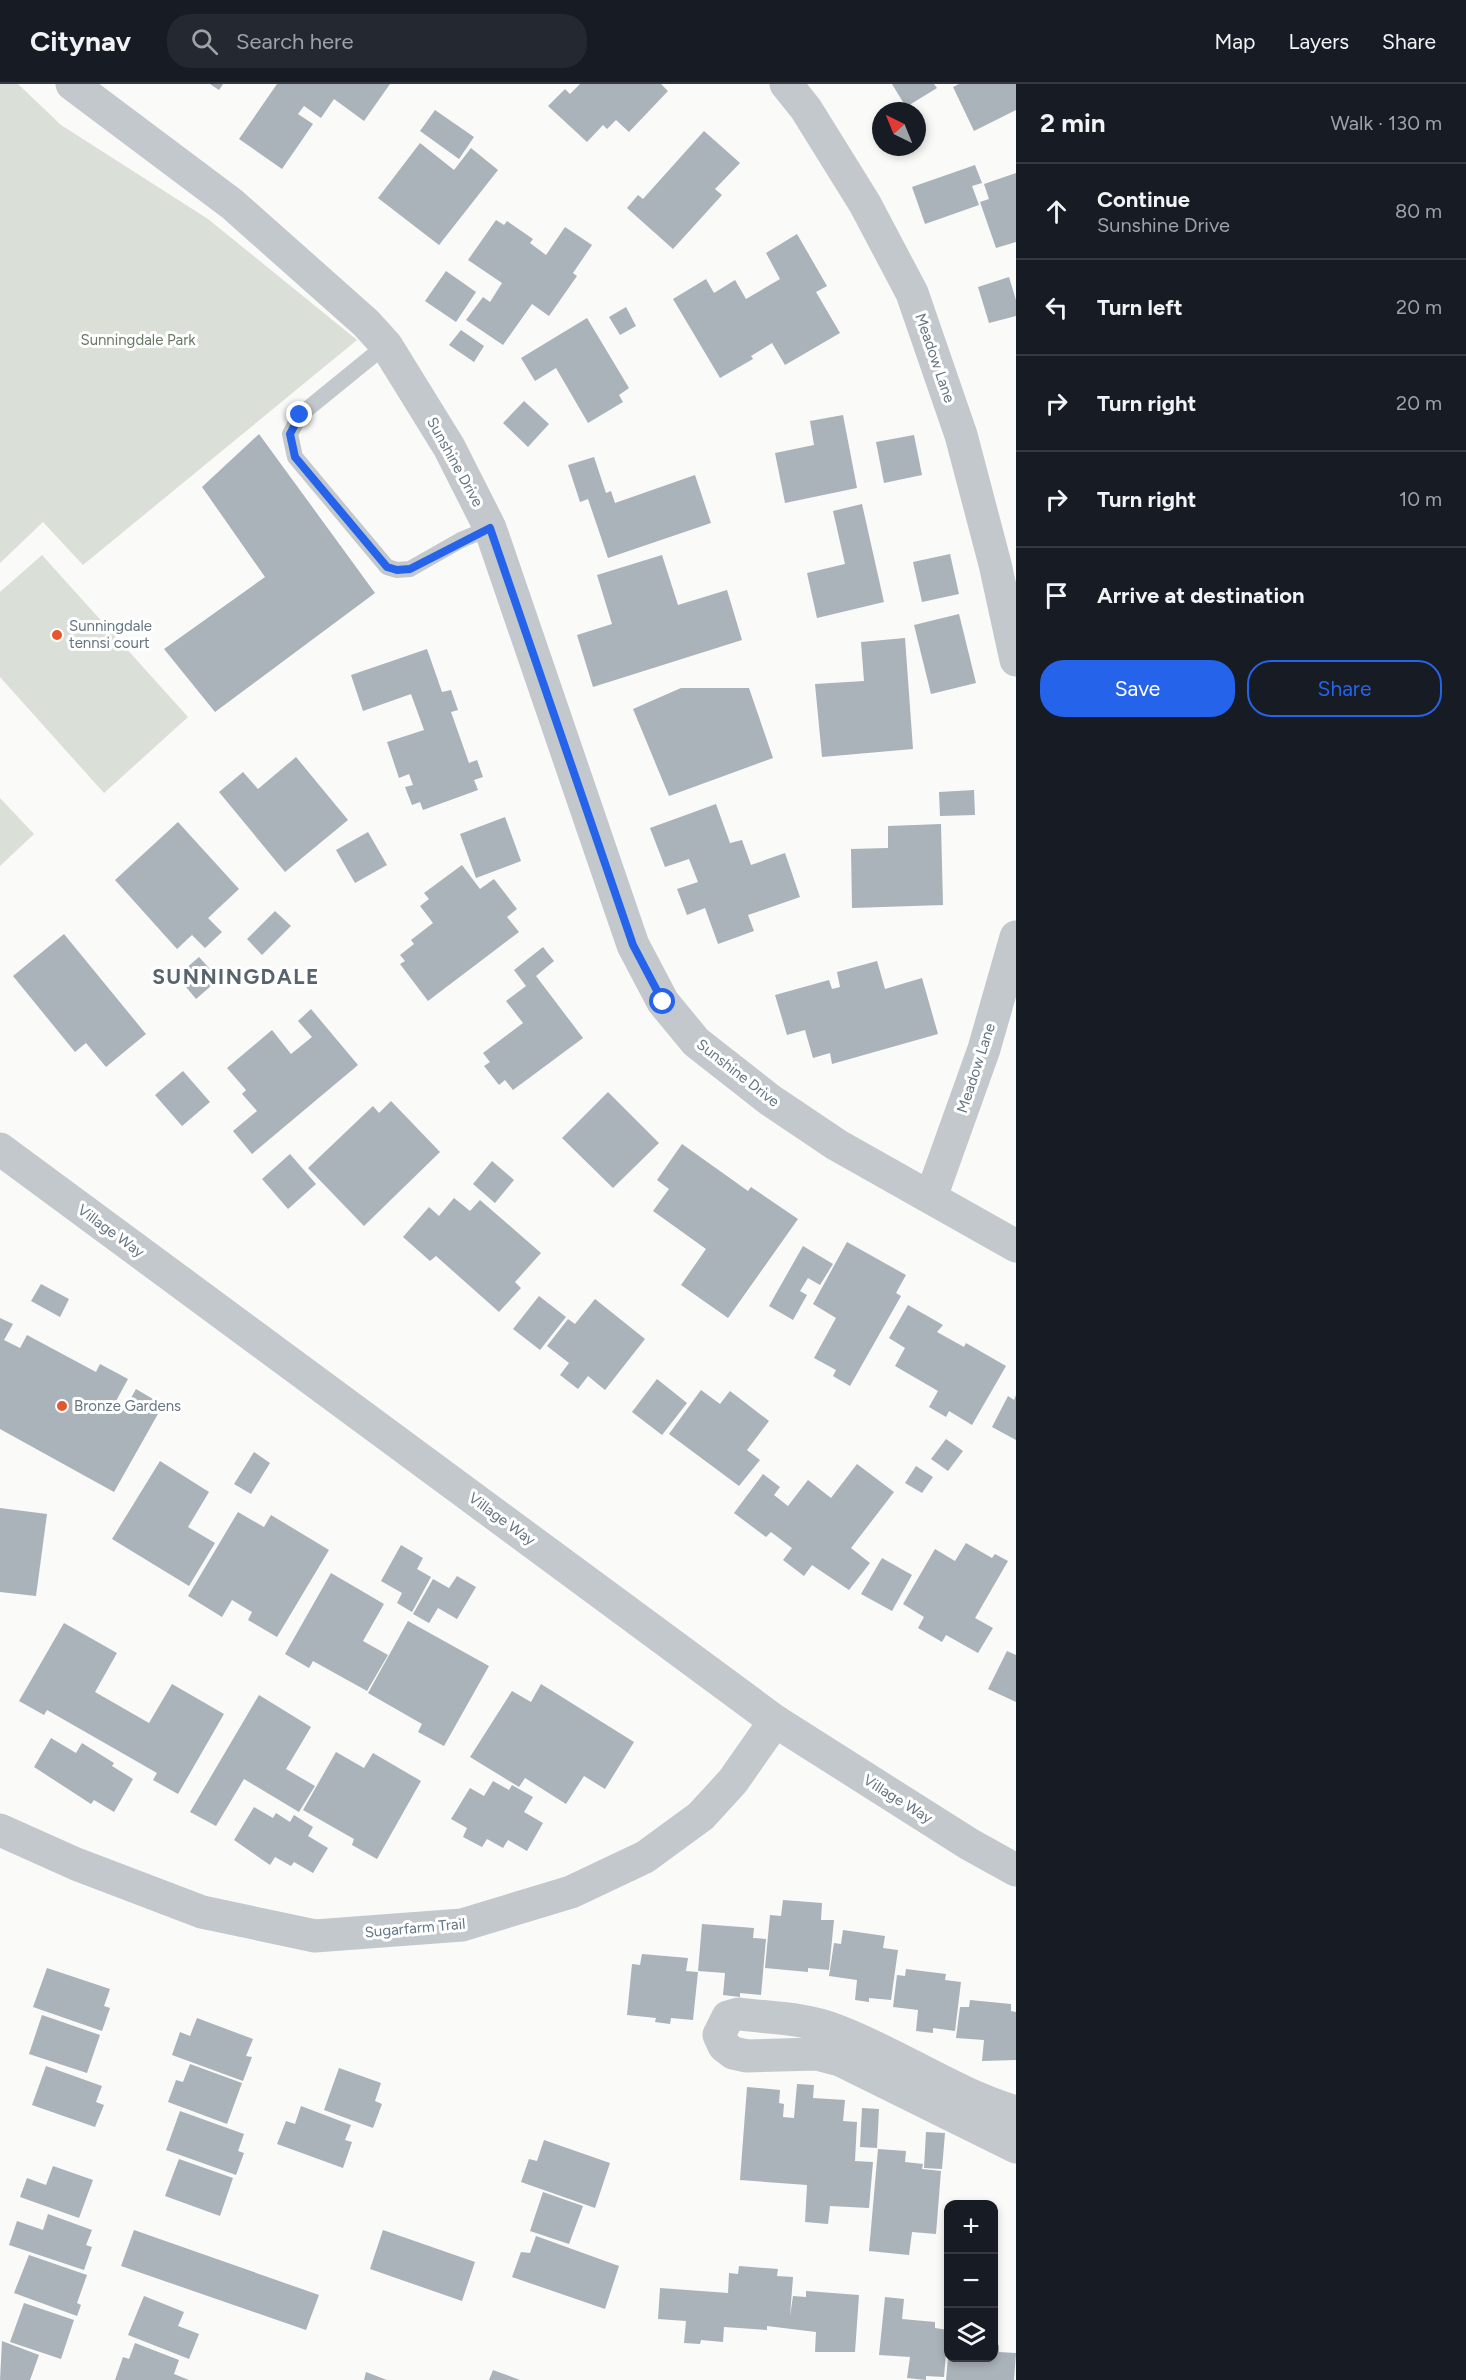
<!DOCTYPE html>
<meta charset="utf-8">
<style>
body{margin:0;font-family:Figtree,sans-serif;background:#242831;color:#f1f3f6}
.controls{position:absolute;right:18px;bottom:18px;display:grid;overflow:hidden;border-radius:12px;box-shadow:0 3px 9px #0003}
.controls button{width:54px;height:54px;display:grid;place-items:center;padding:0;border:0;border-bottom:2px solid #363941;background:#171b24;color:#f1f3f6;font:30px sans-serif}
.compass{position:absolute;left:872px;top:18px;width:54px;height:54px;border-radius:50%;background:#171b24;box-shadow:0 3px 9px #0003;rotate:317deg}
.stop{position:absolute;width:18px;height:18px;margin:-14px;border:4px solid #2563eb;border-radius:50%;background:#fff}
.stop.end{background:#2563eb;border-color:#fff;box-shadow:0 2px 6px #0008}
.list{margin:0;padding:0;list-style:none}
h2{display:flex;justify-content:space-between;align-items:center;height:78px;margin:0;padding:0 24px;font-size:26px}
h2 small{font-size:20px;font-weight:400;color:#9ea1a6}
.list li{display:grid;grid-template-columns:39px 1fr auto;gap:18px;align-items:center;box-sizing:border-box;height:96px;padding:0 24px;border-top:2px solid #363941}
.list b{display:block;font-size:22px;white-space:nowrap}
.list p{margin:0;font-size:20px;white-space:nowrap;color:#9ea1a6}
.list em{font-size:20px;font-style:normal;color:#9ea1a6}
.actions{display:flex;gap:12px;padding:18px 24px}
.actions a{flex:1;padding:14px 0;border:2px solid #2563eb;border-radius:24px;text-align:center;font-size:21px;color:#2563eb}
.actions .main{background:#2563eb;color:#fff}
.icon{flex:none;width:33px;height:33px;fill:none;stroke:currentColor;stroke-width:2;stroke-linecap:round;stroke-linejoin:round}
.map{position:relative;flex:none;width:1016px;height:2296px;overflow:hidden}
header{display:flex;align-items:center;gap:36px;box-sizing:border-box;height:84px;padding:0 30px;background:#171b24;border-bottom:2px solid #363941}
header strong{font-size:28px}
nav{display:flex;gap:33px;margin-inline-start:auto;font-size:21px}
.search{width:420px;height:54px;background:#242831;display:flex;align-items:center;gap:15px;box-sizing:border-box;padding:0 21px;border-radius:24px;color:#9ea1a6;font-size:22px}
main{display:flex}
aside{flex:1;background:#171b24}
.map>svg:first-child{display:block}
.green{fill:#dadfd7}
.building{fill:#aab3b9}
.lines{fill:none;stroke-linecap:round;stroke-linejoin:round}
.lane{stroke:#c3c8cc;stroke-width:16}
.street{stroke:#c3c8cc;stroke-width:33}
.route{stroke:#2563eb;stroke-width:8}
.poi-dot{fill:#e4572e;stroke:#fff;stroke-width:2}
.labels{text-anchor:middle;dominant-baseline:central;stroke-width:6;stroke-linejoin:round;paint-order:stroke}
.park-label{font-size:15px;fill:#687a64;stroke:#fff}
.street-label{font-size:15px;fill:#657683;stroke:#fff}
.poi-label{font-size:15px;fill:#657683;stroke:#fff;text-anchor:start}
.district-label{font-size:21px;font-weight:bold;letter-spacing:1.5px;fill:#57646e;stroke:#fff}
</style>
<header>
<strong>Citynav</strong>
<div class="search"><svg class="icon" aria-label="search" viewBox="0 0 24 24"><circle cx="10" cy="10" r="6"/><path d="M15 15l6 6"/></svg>Search here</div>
<nav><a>Map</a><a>Layers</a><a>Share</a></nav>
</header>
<main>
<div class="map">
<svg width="1016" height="2296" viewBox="0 0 1016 2296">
<rect width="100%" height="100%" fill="#fafaf8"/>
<g class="green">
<polygon points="0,0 18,0 61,41 208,135 357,256 83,481 43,438 0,479"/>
<polygon points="42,471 188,633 104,709 0,593 0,508"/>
<polygon points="0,714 34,750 0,782"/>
</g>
<g class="building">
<polygon points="210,0 223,0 219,6"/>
<polygon points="277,0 390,0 364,37 334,15 321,34 304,22 298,30 313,40 282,85 239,55"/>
<polygon points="580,0 661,0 668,7 629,48 616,36 607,45 603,41 587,58 548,22 565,5 570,10"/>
<polygon points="892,0 934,0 937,4 906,23"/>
<polygon points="959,0 1016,0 1016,26 974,47 953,3"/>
<polygon points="435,26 474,53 459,75 420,47"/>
<polygon points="704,47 740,79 715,105 722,111 673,165 627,124 638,111 643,115"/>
<polygon points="420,59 454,86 471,64 498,86 439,161 378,114"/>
<polygon points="975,81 982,99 972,102 979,121 925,140 912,103"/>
<polygon points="1016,89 1016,158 996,164 980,118 989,115 984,100"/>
<polygon points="496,136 504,141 507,137 533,155 530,159 546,171 565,143 592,161 573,189 577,192 549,232 532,220 503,261 466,236 483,213 490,218 502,199 468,176"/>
<polygon points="797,150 827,202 816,208 840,249 785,281 772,259 751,272 753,275 720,294 673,215 706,195 714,209 735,196 746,215 780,195 766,169"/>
<polygon points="446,187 476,208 456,238 425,217"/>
<polygon points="1009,193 1016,216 1016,232 989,239 978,203"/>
<polygon points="626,223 636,242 620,251 609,233"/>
<polygon points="587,234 629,304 619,311 623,318 588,339 556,284 535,297 521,274"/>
<polygon points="461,246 484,262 474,278 449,261"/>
<polygon points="524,317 549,340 528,363 503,339"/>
<polygon points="843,331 857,404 785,419 775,369 814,361 810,337"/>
<polygon points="259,350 375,509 215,628 164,565 265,493 202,403"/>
<polygon points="914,351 922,391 884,399 876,358"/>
<polygon points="594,373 606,409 611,407 615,419 695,391 711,439 608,474 588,415 580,418 568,381"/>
<polygon points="862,420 884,518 817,534 807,489 845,480 833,427"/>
<polygon points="950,470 959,510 922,518 913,478"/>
<polygon points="662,471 678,521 727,506 742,556 593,603 577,551 612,540 597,491"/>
<polygon points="959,530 976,599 931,610 914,541"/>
<polygon points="905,554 913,665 822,673 815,600 864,597 861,558"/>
<polygon points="427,565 442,608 451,606 458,626 451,628 469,679 477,676 483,693 474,696 478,706 423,726 420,718 412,721 405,703 413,701 409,690 399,694 387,658 424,646 411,610 363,627 351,591"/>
<polygon points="681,604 749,604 773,674 669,712 633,625"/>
<polygon points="296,673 348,736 285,788 219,708 243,688 258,705"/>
<polygon points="974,706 975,731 940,732 939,708"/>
<polygon points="716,720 730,759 742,756 751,781 785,769 800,813 748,831 754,847 718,860 705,824 687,831 677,805 698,798 689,775 665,783 650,744"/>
<polygon points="505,733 521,777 476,794 460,750"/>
<polygon points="178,738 239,805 208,834 222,848 205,864 192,851 177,865 115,796"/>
<polygon points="941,740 943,821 852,824 851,765 888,764 888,742"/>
<polygon points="368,748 387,781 355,799 336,766"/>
<polygon points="462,781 480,805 494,795 517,825 507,833 519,848 428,917 400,880 405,877 400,871 414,860 411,856 433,839 420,822 429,815 424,809"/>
<polygon points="275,827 291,842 262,871 247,855"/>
<polygon points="64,850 146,950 106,983 86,959 75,968 13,892"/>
<polygon points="543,863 554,877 536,892 583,954 513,1006 505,996 499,1001 484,982 490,978 483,969 523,939 506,917 526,902 514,886"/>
<polygon points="199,873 219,895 196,915 177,892"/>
<polygon points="877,877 885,905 922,894 938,950 832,980 830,969 813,974 805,946 787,951 775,911 829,896 832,905 840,903 837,888"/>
<polygon points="311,925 358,981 252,1070 233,1047 257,1027 242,1010 246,1006 227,984 272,946 291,970 312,953 298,937"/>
<polygon points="183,987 210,1018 182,1042 155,1011"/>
<polygon points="608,1008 659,1059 613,1104 562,1054"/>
<polygon points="391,1017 440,1068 364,1142 308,1084 373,1022 379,1029"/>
<polygon points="682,1060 748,1107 751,1103 798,1135 728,1234 681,1201 706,1165 653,1127 669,1105 657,1096"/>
<polygon points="290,1070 316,1100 288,1125 262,1095"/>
<polygon points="492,1077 514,1096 495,1119 473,1100"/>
<polygon points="454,1114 470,1127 480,1116 541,1169 515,1198 521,1204 499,1228 436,1172 430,1177 403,1153 429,1123 439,1132"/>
<polygon points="847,1158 906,1191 896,1209 901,1212 850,1302 833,1292 836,1286 814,1274 836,1234 813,1220"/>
<polygon points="803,1162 833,1180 820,1201 808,1194 800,1207 807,1211 793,1236 769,1222"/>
<polygon points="41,1200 69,1215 60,1233 31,1217"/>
<polygon points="539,1212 566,1233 540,1266 513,1245"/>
<polygon points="595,1215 645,1255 605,1306 588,1292 578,1305 560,1291 569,1279 547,1262 568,1235 575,1240"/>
<polygon points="908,1221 943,1241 937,1248 964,1263 966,1259 1006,1282 972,1341 949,1327 946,1333 929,1323 938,1307 895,1282 905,1264 889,1254"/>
<polygon points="0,1234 13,1240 4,1256 20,1264 27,1251 96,1288 100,1280 128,1295 116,1317 126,1323 136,1305 163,1321 114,1408 0,1345"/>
<polygon points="657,1295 687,1319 662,1351 632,1328"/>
<polygon points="701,1306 720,1320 730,1307 769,1337 747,1366 760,1376 739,1402 669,1350"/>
<polygon points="1016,1311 1016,1356 992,1343 1008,1312 1014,1316"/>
<polygon points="946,1355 963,1367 948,1387 931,1375"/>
<polygon points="254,1368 270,1379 251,1410 234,1400"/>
<polygon points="160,1377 209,1408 188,1443 215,1459 189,1502 112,1455"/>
<polygon points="857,1380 894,1408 851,1464 870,1479 849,1506 812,1481 804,1492 783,1476 792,1464 771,1448 766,1453 734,1429 763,1390 780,1403 774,1411 788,1422 808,1396 831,1414"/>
<polygon points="916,1382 933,1393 922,1409 905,1399"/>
<polygon points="0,1424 47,1430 36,1512 0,1508"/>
<polygon points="238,1428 264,1443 271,1431 329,1466 277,1553 248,1536 252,1528 232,1516 222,1533 188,1512"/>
<polygon points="966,1459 992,1474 995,1470 1008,1477 975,1534 993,1544 978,1569 946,1551 942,1558 918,1544 924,1533 903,1520 935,1465 955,1477"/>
<polygon points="401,1461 423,1474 417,1485 431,1493 412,1528 397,1519 402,1509 381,1497"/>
<polygon points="882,1474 912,1491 892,1527 861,1510"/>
<polygon points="331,1489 384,1520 363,1557 388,1571 367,1607 313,1577 309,1584 285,1570"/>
<polygon points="457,1492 476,1503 457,1535 438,1524 429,1539 413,1530 433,1495 449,1504"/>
<polygon points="408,1537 489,1582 444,1662 418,1648 422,1640 368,1609"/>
<polygon points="64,1539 117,1569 95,1608 149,1639 172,1600 224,1630 178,1710 153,1696 157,1689 47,1626 44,1631 19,1617"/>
<polygon points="1007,1567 1016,1571 1016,1618 988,1605"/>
<polygon points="541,1600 634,1658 605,1705 584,1692 566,1720 525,1694 519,1703 470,1673 512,1607 531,1618"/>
<polygon points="259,1611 311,1643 286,1685 315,1702 299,1728 244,1695 216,1742 190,1728"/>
<polygon points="51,1654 76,1669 82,1659 114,1679 112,1682 133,1695 114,1728 94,1716 91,1720 34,1683"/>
<polygon points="336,1668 364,1684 373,1669 421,1697 377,1775 352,1761 354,1755 303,1726"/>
<polygon points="493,1697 509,1706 512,1701 533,1713 524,1728 543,1739 527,1767 508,1756 503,1764 487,1755 482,1763 463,1753 467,1744 451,1735 470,1704 484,1712"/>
<polygon points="254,1723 273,1734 276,1729 290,1738 294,1731 313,1743 308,1752 328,1764 313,1789 294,1778 291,1782 275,1773 270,1781 234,1756"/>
<polygon points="783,1816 822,1819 821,1836 834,1836 829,1886 808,1884 808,1888 765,1884 770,1831 781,1832"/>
<polygon points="702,1840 754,1844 753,1854 766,1855 761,1911 740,1909 740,1913 723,1911 725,1889 698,1887"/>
<polygon points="843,1846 885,1852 883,1864 898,1866 891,1916 869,1914 869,1918 855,1916 857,1896 829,1892 834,1859 841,1860"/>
<polygon points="642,1870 688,1874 686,1887 698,1888 693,1936 671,1934 670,1940 655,1938 656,1934 627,1931 632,1880 640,1881"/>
<polygon points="47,1884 110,1905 104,1922 110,1924 102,1947 33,1923"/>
<polygon points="906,1885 946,1890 945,1896 961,1898 955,1947 933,1944 933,1949 916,1947 918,1926 893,1923 897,1891 905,1892"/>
<polygon points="970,1916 1011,1920 1011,1927 1016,1928 1016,1976 982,1977 984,1956 956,1954 960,1923 969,1923"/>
<polygon points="42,1931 100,1951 87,1989 29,1970"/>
<polygon points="197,1934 253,1955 246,1972 252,1973 243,1997 172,1971 180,1948 190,1952"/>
<polygon points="190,1980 242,1999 227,2040 168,2018 176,1996 183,1998"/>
<polygon points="46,1982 102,2002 96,2018 104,2021 95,2043 32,2021"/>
<polygon points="339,1984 381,1999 375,2017 382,2020 373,2044 324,2026"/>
<polygon points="797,2000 814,2001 813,2014 845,2016 843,2037 857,2038 855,2077 873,2078 869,2124 830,2122 828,2140 805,2138 807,2101 740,2096 747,2003 780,2006 779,2019 784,2020 783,2033 794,2034"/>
<polygon points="301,2022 351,2041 345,2056 352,2058 343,2084 277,2060 286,2037 295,2040"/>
<polygon points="862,2024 879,2025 877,2064 860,2063"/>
<polygon points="180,2027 244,2050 238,2067 244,2069 236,2091 166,2066"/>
<polygon points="926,2048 945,2049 942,2085 924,2084"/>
<polygon points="544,2056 610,2079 595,2124 521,2098 529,2075 537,2077"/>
<polygon points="878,2065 906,2067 905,2078 923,2080 922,2085 941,2087 936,2150 912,2148 909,2171 869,2167"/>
<polygon points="179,2075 233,2094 220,2132 165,2112"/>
<polygon points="53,2082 93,2096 79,2134 20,2113 27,2094 46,2101"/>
<polygon points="543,2108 583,2122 569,2160 530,2147"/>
<polygon points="48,2130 92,2146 86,2161 92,2163 84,2186 9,2161 17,2137 43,2146"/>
<polygon points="134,2146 319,2211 306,2246 121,2182"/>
<polygon points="383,2146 475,2178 462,2217 370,2185"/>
<polygon points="536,2152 619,2182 605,2225 512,2193 521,2168 530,2169"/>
<polygon points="29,2171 87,2191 77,2219 81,2221 77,2232 14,2209"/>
<polygon points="739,2182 778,2185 777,2192 793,2193 790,2232 793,2212 806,2213 806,2207 859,2211 855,2268 815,2268 816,2248 767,2242 767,2246 724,2243 723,2258 701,2256 700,2260 684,2259 686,2237 658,2235 660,2204 728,2209 729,2189 738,2190"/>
<polygon points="144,2212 184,2228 178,2242 199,2250 189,2275 128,2251"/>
<polygon points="885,2213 904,2215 902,2235 935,2238 935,2244 948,2246 944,2293 926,2292 926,2296 907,2294 910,2273 879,2271"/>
<polygon points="24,2219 74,2236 61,2275 10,2258"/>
<polygon points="2,2257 39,2271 30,2296 0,2296"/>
<polygon points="135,2259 179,2276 174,2290 189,2296 115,2296 123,2273 129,2275"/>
<polygon points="994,2260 999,2261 999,2268 1016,2269 1014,2296 946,2296 948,2274 994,2274"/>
<polygon points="493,2286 520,2296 489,2296"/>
<polygon points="366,2288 387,2296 364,2296"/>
</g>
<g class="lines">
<polyline class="lane" points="386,261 300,331 290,350 295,373 387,483 397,486 410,485 461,456 490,444"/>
<g class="street">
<polyline points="72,0 232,120 366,239 386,261 449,363 490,444 633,861 663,918 696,958 770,1016 837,1061 1016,1162"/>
<polyline points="786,0 806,25 865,120 912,209 961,351 995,480 1016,576"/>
<polyline points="0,1065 775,1637 969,1760 1016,1786"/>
<polyline points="931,1113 984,965 1016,853"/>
<polyline points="0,1746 76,1780 202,1828 315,1852 462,1841 571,1808 645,1773 701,1732 733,1697 775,1637"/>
<path d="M 1016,2028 C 952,2009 897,1969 835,1946 C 805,1934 771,1934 739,1930 L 728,1933 L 719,1951 L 724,1962 L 733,1969 L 747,1972 L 817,1970 L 840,1976 L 1016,2063"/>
</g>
</g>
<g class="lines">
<polyline class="route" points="300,331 290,350 295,373 387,483 397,486 410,485 490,444 633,861 663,918"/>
</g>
<g class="poi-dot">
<circle cx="57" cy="551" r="6"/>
<circle cx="62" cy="1322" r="6"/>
</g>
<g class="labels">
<g class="park-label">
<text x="138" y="256">Sunningdale Park</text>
</g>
<g class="street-label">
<text transform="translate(935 274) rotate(71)">Meadow Lane</text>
<text transform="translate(455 378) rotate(61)">Sunshine Drive</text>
<text transform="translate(976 984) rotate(-72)">Meadow Lane</text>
<text transform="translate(738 989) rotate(38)">Sunshine Drive</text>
<text transform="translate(111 1147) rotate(36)">Village Way</text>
<text transform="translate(502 1435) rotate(36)">Village Way</text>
<text transform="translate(898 1715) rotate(32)">Village Way</text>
<text transform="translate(415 1844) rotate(-5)">Sugarfarm Trail</text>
</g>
<g class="poi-label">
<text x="69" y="542">Sunningdale<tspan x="69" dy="17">tennsi court</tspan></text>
<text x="74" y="1322">Bronze Gardens</text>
</g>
<g class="district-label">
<text x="236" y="892">SUNNINGDALE</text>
</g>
</g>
</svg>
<div class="controls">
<button>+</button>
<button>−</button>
<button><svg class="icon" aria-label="layers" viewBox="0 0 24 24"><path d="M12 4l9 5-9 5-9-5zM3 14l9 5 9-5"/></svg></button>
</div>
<svg class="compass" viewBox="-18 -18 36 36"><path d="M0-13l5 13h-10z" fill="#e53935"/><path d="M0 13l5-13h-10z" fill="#9ea1a6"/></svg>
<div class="stop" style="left:663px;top:918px"></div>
<div class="stop end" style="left:300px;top:331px"></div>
</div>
<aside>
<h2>2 min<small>Walk · 130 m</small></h2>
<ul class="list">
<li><svg class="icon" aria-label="ahead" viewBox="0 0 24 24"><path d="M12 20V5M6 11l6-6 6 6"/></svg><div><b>Continue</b><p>Sunshine Drive</p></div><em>80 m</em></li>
<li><svg class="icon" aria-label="left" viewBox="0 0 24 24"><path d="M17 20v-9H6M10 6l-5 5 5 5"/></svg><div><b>Turn left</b></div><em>20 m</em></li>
<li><svg class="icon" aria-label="right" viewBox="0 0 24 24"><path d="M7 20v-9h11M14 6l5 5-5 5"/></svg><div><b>Turn right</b></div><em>20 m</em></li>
<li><svg class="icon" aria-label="right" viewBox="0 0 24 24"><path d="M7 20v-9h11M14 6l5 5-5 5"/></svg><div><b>Turn right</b></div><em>10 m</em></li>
<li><svg class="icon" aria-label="arrive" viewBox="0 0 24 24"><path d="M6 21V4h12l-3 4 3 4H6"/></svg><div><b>Arrive at destination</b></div></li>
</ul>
<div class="actions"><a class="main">Save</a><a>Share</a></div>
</aside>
</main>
